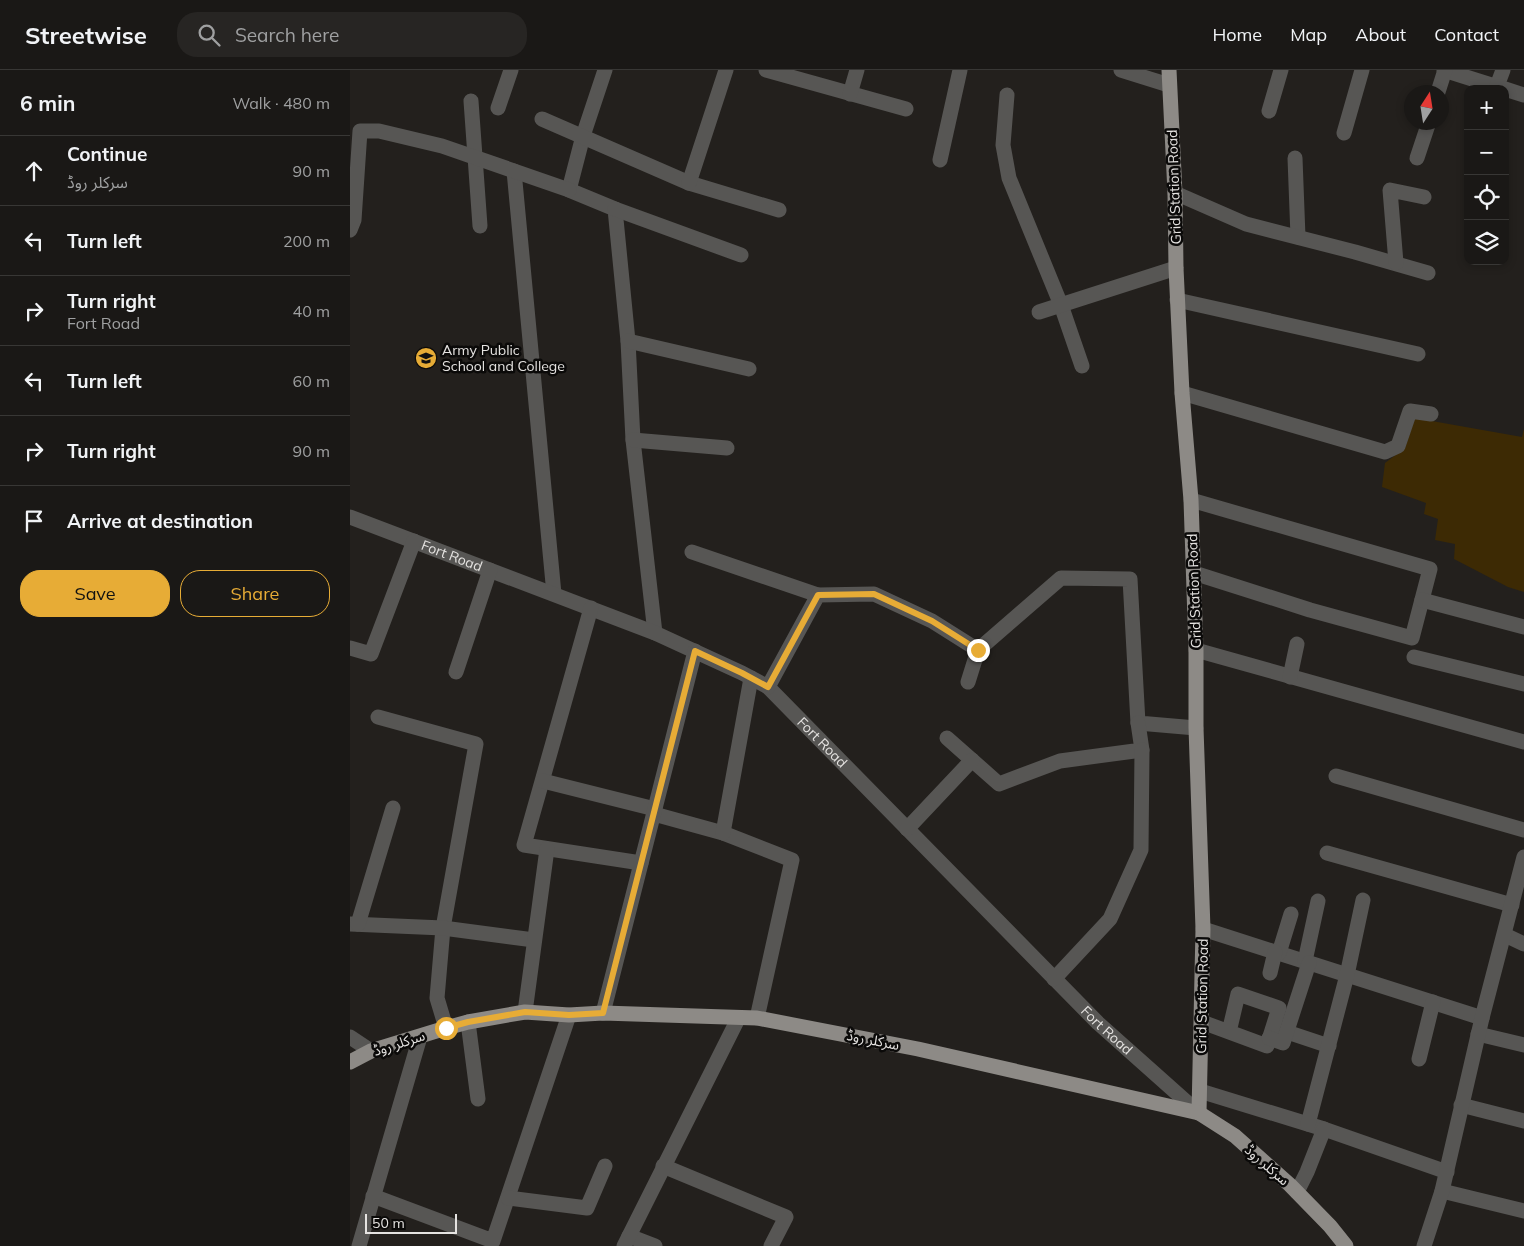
<!DOCTYPE html>
<meta charset="utf-8">
<style>
body{margin:0;font-family:Mulish,"Noto Sans Arabic",sans-serif;background:#272523;color:#f1f3f6}
.controls{position:absolute;right:15px;top:15px;display:grid;overflow:hidden;border-radius:10px;box-shadow:0 2px 8px #0003}
.controls button{width:45px;height:45px;display:grid;place-items:center;padding:0;border:0;border-bottom:1px solid #383735;background:#1a1816;color:#f1f3f6;font:25px sans-serif}
.compass{position:absolute;left:1054px;top:15px;width:45px;height:45px;border-radius:50%;background:#1a1816;box-shadow:0 2px 8px #0003;rotate:12deg}
.scale{position:absolute;left:15px;bottom:12px;width:92px;box-sizing:border-box;padding-left:5px;border:2px solid #e5e3e1;border-top:0;font-size:14px;line-height:18px;white-space:nowrap;color:#e5e3e1;-webkit-text-stroke:4px #0b0a09;paint-order:stroke}
.stop{position:absolute;width:15px;height:15px;margin:-11px;border:4px solid #e7ac36;border-radius:50%;background:#fff}
.stop.end{background:#e7ac36;border-color:#fff;box-shadow:0 1px 5px #0008}
.list{margin:0;padding:0;list-style:none}
h2{display:flex;justify-content:space-between;align-items:center;height:65px;margin:0;padding:0 20px;font-size:21px}
h2 small{font-size:16px;font-weight:400;color:#9fa0a1}
.list li{display:grid;grid-template-columns:32px 1fr auto;gap:15px;align-items:center;box-sizing:border-box;height:70px;padding:0 20px;border-top:1px solid #383735}
.list b{display:block;font-size:19px;white-space:nowrap}
.list p{margin:0;font-size:16px;white-space:nowrap;color:#9fa0a1}
.list em{font-size:16px;font-style:normal;color:#9fa0a1}
.actions{display:flex;gap:10px;padding:15px 20px}
.actions a{flex:1;padding:11px 0;border:1px solid #e7ac36;border-radius:20px;text-align:center;font-size:18px;color:#e7ac36}
.actions .main{background:#e7ac36;color:#111}
.icon{flex:none;width:28px;height:28px;fill:none;stroke:currentColor;stroke-width:2;stroke-linecap:round;stroke-linejoin:round}
.map{position:relative;flex:none;width:1174px;height:1176px;overflow:hidden}
header{display:flex;align-items:center;gap:30px;box-sizing:border-box;height:70px;padding:0 25px;background:#1a1816;border-bottom:1px solid #383735}
header strong{font-size:24px}
nav{display:flex;gap:28px;margin-inline-start:auto;font-size:18px}
.search{width:350px;height:45px;background:#272523;display:flex;align-items:center;gap:12px;box-sizing:border-box;padding:0 18px;border-radius:20px;color:#9fa0a1;font-size:19px}
main{display:flex}
aside{flex:1;background:#1a1816}
.map>svg:first-child{display:block}
.green{fill:#3d2a04}
.lines{fill:none;stroke-linecap:round;stroke-linejoin:round}
.minor{stroke:#575654;stroke-width:15}
.major{stroke:#8d8a86;stroke-width:15}
.route{stroke:#e7ac36;stroke-width:6}
.labels{text-anchor:middle;dominant-baseline:central;stroke-width:5;stroke-linejoin:round;paint-order:stroke}
.street-label{font-size:14px;fill:#e5e3e1;stroke:#0b0a09}
.poi-label{font-size:14px;fill:#e5e3e1;stroke:#0b0a09;text-anchor:start}
</style>
<header>
<strong>Streetwise</strong>
<div class="search"><svg class="icon" aria-label="search" viewBox="0 0 24 24"><circle cx="10" cy="10" r="6"/><path d="M15 15l6 6"/></svg>Search here</div>
<nav><a>Home</a><a>Map</a><a>About</a><a>Contact</a></nav>
</header>
<main>
<aside>
<h2>6 min<small>Walk · 480 m</small></h2>
<ul class="list">
<li><svg class="icon" aria-label="ahead" viewBox="0 0 24 24"><path d="M12 20V5M6 11l6-6 6 6"/></svg><div><b>Continue</b><p>سرکلر روڈ</p></div><em>90 m</em></li>
<li><svg class="icon" aria-label="left" viewBox="0 0 24 24"><path d="M17 20v-9H6M10 6l-5 5 5 5"/></svg><div><b>Turn left</b></div><em>200 m</em></li>
<li><svg class="icon" aria-label="right" viewBox="0 0 24 24"><path d="M7 20v-9h11M14 6l5 5-5 5"/></svg><div><b>Turn right</b><p>Fort Road</p></div><em>40 m</em></li>
<li><svg class="icon" aria-label="left" viewBox="0 0 24 24"><path d="M17 20v-9H6M10 6l-5 5 5 5"/></svg><div><b>Turn left</b></div><em>60 m</em></li>
<li><svg class="icon" aria-label="right" viewBox="0 0 24 24"><path d="M7 20v-9h11M14 6l5 5-5 5"/></svg><div><b>Turn right</b></div><em>90 m</em></li>
<li><svg class="icon" aria-label="arrive" viewBox="0 0 24 24"><path d="M6 21V4h12l-3 4 3 4H6"/></svg><div><b>Arrive at destination</b></div></li>
</ul>
<div class="actions"><a class="main">Save</a><a>Share</a></div>
</aside>
<div class="map">
<svg width="1174" height="1176" viewBox="0 0 1174 1176">
<rect width="100%" height="100%" fill="#23201d"/>
<polygon class="green" points="1065,348 1172,367 1174,359 1174,522 1158,517 1104,489 1105,474 1085,470 1088,449 1074,444 1076,433 1032,417 1035,393 1055,378"/>
<g class="lines">
<g class="minor">
<polyline points="255,0 233,66 219,120 265,139 278,271 283,370 305,563"/>
<polyline points="416,0 556,39"/>
<polyline points="771,0 819,15"/>
<polyline points="1094,0 1154,19"/>
<polyline points="1147,16 1153,0"/>
<polyline points="1155,19 1174,25"/>
<polyline points="1088,22 1095,0"/>
<polyline points="500,24 507,0"/>
<polyline points="657,25 653,75 659,108 711,235 732,296"/>
<polyline points="121,31 130,156"/>
<polyline points="148,38 161,0"/>
<polyline points="919,41 931,0"/>
<polyline points="192,49 339,113 429,140"/>
<polyline points="994,63 1012,0"/>
<polyline points="945,88 948,167"/>
<polyline points="1067,88 1079,52"/>
<polyline points="590,90 610,0"/>
<polyline points="164,101 204,524"/>
<polyline points="339,113 376,0"/>
<polyline points="825,123 896,154 1005,182 1078,203"/>
<polyline points="265,139 391,185"/>
<polyline points="0,160 4,150 10,61 29,61 92,76 219,120"/>
<polyline points="1046,193 1040,120 1074,127"/>
<polyline points="827,230 1068,284"/>
<polyline points="689,242 826,198"/>
<polyline points="278,271 399,299"/>
<polyline points="832,323 1035,382 1048,376 1060,341 1081,344"/>
<polyline points="283,370 377,378"/>
<polyline points="841,430 1080,499 1062,568 960,540 844,503"/>
<path id="s1" d="M 0,447 L 305,563 L 392,603 L 418,617 L 748,953 L 849,1043"/>
<polyline points="342,482 468,525"/>
<polyline points="1072,530 1174,557"/>
<polyline points="241,538 174,775 291,793"/>
<polyline points="0,578 21,584 64,471"/>
<polyline points="846,580 1174,672"/>
<polyline points="1064,587 1174,614"/>
<polyline points="106,602 140,500"/>
<polyline points="940,607 947,574"/>
<polyline points="618,612 628,580 711,508 780,509 788,653 846,658"/>
<polyline points="418,617 468,525 524,524 582,551 628,580"/>
<polyline points="28,647 126,674 93,858 87,928 96,958"/>
<polyline points="597,668 649,714 710,691 792,680 788,653"/>
<polyline points="986,706 1174,760"/>
<polyline points="193,711 305,739"/>
<polyline points="304,744 373,763 442,790 407,948"/>
<polyline points="557,759 622,690"/>
<polyline points="373,763 401,608"/>
<polyline points="977,783 1162,835"/>
<polyline points="0,854 93,858 184,870"/>
<polyline points="8,854 43,738"/>
<polyline points="853,859 1132,948"/>
<polyline points="1155,865 1174,874"/>
<polyline points="929,883 941,844"/>
<polyline points="955,891 968,831"/>
<polyline points="920,903 925,882"/>
<polyline points="704,909 760,849 791,780 792,680"/>
<polyline points="175,942 197,779"/>
<polyline points="253,943 345,581"/>
<polyline points="118,952 128,1029"/>
<polyline points="852,952 917,976 929,938 888,924 879,962"/>
<polyline points="937,962 979,976"/>
<polyline points="1128,964 1174,975"/>
<polyline points="0,967 21,981"/>
<polyline points="919,968 933,973 959,893"/>
<polyline points="1069,989 1083,932"/>
<polyline points="850,1021 974,1059 1097,1102"/>
<polyline points="1111,1035 1174,1051"/>
<polyline points="958,1054 997,905 1013,830"/>
<polyline points="313,1096 436,1147 421,1176"/>
<polyline points="1092,1121 1174,1141"/>
<polyline points="947,1122 957,1102 974,1059"/>
<polyline points="23,1126 143,1171 219,945"/>
<polyline points="158,1128 237,1138 255,1096"/>
<polyline points="279,1166 305,1176"/>
<polyline points="9,1176 70,967"/>
<polyline points="274,1176 388,949"/>
<polyline points="1074,1176 1092,1121 1132,948 1174,787"/>
</g>
<g class="major">
<polyline points="819,0 825,123 826,198 832,323 841,430 846,580 846,658 853,859 849,1043"/>
<polyline points="0,992 21,981 96,958 118,952 175,942 219,945 253,943 407,948 568,979 849,1043 885,1066 940,1115 980,1156 996,1176"/>
</g>
</g>
<g class="lines">
<polyline class="route" points="96,958 118,952 175,942 219,945 253,943 345,581 392,603 418,617 468,525 524,524 582,551 628,580"/>
</g>
<defs>
<g id="university-disc" transform="scale(1.125)"><circle r="9.5" fill="#e7ac36" stroke="#0b0a09"/><path d="M0-5L7-2L0 1L-7-2ZM-4 1L0 2.5L4 1V4Q0 6-4 4Z" fill="#111"/></g>
</defs>
<g fill-rule="evenodd">
<use href="#university-disc" x="76" y="288"/>
</g>
<g class="labels">
<g class="street-label">
<text transform="translate(824 117) rotate(-92)">Grid Station Road</text>
<text stroke="none"><textPath href="#s1" startOffset="109">Fort Road</textPath></text>
<text transform="translate(844 521) rotate(-92)">Grid Station Road</text>
<text stroke="none"><textPath href="#s1" startOffset="529">Fort Road</textPath></text>
<text transform="translate(852 926) rotate(-89)">Grid Station Road</text>
<text stroke="none"><textPath href="#s1" startOffset="934">Fort Road</textPath></text>
<text transform="translate(523 970) rotate(11)">سرکلر روڈ</text>
<text transform="translate(49 973) rotate(-18)">سرکلر روڈ</text>
<text transform="translate(917 1095) rotate(41)">سرکلر روڈ</text>
</g>
<g class="poi-label">
<text x="92" y="280">Army Public<tspan x="92" dy="16">School and College</tspan></text>
</g>
</g>
</svg>
<div class="controls">
<button>+</button>
<button>−</button>
<button><svg class="icon" aria-label="locate" viewBox="0 0 24 24"><circle cx="12" cy="12" r="6"/><path d="M12 2v4M12 18v4M2 12h4M18 12h4"/></svg></button>
<button><svg class="icon" aria-label="layers" viewBox="0 0 24 24"><path d="M12 4l9 5-9 5-9-5zM3 14l9 5 9-5"/></svg></button>
</div>
<svg class="compass" viewBox="-18 -18 36 36"><path d="M0-13l5 13h-10z" fill="#e53935"/><path d="M0 13l5-13h-10z" fill="#9fa0a1"/></svg>
<div class="scale">50 m</div>
<div class="stop" style="left:96px;top:958px"></div>
<div class="stop end" style="left:628px;top:580px"></div>
</div>
</main>
